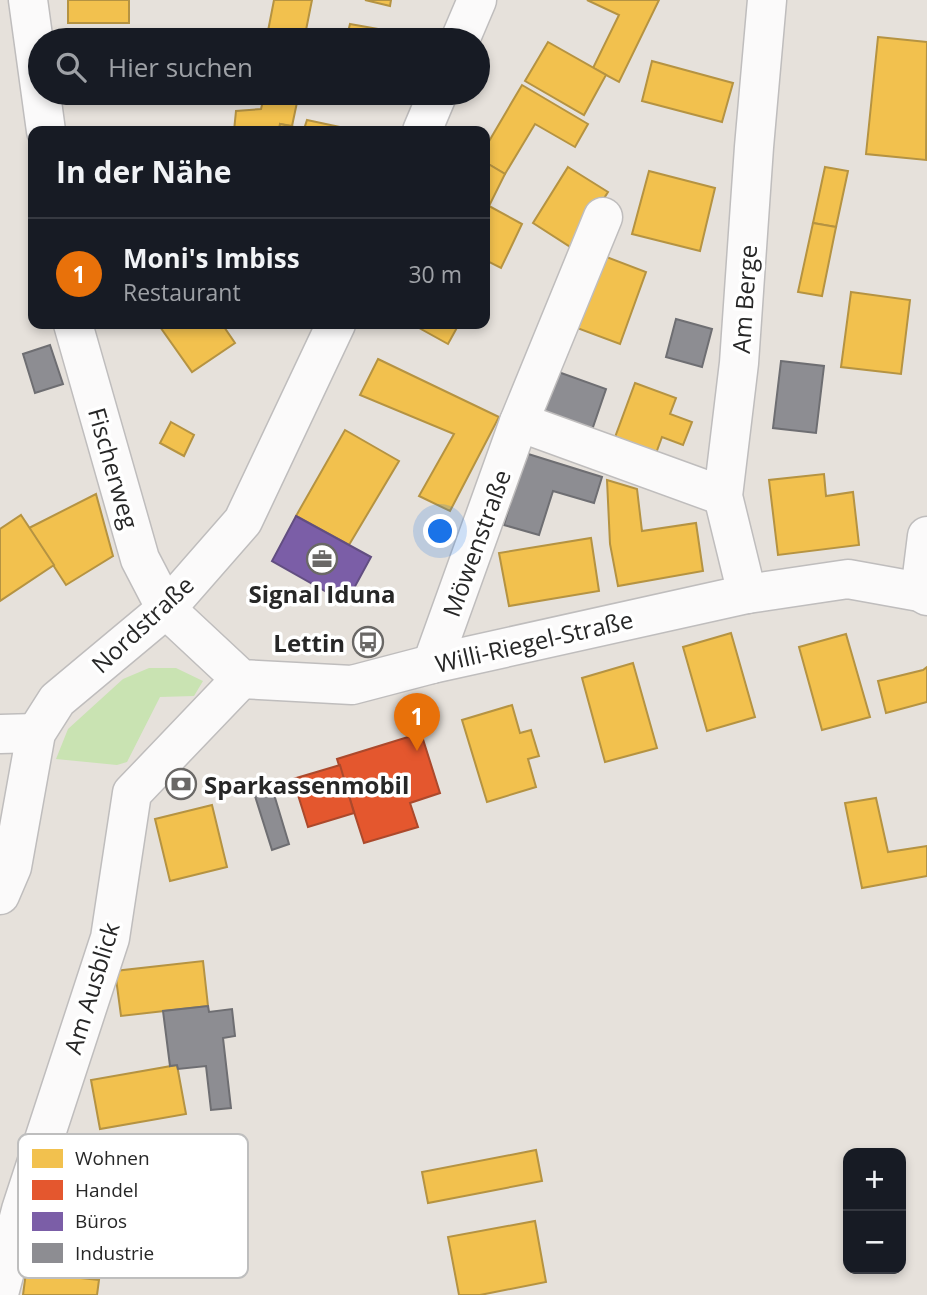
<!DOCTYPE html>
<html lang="de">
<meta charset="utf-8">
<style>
body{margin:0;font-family:"Open Sans",sans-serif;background:#20242c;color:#f1f3f6}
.controls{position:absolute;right:21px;bottom:21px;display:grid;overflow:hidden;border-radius:14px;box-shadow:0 4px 10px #0003}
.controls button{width:63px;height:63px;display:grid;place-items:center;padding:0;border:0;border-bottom:2px solid #363941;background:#171b24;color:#f1f3f6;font:35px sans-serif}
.you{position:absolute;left:441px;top:532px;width:24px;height:24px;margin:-18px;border:5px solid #fff;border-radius:50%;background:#1a73e8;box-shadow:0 0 0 10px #1a73e833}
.badge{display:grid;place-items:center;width:46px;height:46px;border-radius:50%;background:#db2777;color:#fff;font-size:23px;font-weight:700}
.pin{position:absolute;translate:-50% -58px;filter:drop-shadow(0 2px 4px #0008)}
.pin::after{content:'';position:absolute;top:37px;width:24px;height:21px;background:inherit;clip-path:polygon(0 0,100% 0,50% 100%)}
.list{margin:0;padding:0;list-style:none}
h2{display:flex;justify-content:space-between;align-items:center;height:91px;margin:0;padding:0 28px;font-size:30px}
h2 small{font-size:23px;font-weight:400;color:#9ea1a6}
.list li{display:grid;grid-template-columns:46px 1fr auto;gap:21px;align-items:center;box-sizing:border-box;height:112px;padding:0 28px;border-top:2px solid #363941}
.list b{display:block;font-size:26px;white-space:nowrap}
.list p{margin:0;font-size:23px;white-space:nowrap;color:#9ea1a6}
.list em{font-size:23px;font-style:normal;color:#9ea1a6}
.icon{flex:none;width:38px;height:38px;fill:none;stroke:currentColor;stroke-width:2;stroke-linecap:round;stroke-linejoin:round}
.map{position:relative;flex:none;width:927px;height:1295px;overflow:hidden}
.search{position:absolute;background:#171b24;box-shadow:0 4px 10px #0003;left:28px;top:28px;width:462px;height:77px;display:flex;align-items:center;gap:18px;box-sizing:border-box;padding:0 24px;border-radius:38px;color:#9ea1a6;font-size:26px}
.panel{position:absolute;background:#171b24;box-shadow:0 4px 10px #0003;left:28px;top:126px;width:462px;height:203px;border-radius:14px}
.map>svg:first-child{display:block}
.green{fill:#c9e3b2}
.homes{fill:#f2c14e;stroke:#b59342;stroke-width:2}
.shops{fill:#e4572e;stroke:#ab492c;stroke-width:2}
.offices{fill:#7b5ea7;stroke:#624e81;stroke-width:2}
.industry{fill:#8d8d92;stroke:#6e6e72;stroke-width:2}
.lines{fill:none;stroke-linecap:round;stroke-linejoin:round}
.minor-casing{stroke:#bfbdbd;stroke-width:41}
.minor{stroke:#fbfafa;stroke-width:38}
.labels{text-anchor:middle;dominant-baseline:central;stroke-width:7;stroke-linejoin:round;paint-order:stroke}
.street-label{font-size:24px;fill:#272727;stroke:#fff}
.poi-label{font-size:24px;font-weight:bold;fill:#272727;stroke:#fff}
.key{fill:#fff;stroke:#bebebe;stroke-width:2}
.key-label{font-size:19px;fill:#272727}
</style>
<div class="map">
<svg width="927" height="1295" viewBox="0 0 927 1295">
<rect width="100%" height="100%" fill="#e6e1db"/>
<polygon class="green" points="149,668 176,668 203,681 194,696 160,697 127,762 117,765 56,759 68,729 123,679"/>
<g class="homes">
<rect x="68" y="0" width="61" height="23"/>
<polygon points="274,0 312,0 305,35 323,40 274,40 276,33 268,31"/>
<polygon points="365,0 391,0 390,6"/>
<polygon points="587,0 659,0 619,82 593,68 619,15"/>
<polygon points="350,24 384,30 381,40 346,40"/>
<polygon points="878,37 927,42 926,160 866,154"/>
<polygon points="548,42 606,75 584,115 525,81"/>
<polygon points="652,61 733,83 722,122 642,101"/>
<polygon points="522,85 588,124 575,147 535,124 505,174 485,162 485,148"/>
<polygon points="265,93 299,93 292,126 280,124 279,131 234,131 236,111 261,109"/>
<polygon points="307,120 340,127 339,131 279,131 280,124 304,129"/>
<polygon points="485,162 505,174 489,206 522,224 501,268 485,260"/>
<polygon points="568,167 608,192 572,248 533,223"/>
<polygon points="825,167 848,171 836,227 813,223"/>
<polygon points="649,171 715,188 700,251 632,234"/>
<polygon points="813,223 836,227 822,296 798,292"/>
<polygon points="596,253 646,272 620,344 569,325"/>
<polygon points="851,292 910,300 901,374 841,367"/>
<polygon points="158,324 222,324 235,343 192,372"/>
<polygon points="412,324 459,324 448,344"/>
<polygon points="378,359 499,417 450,511 419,496 454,434 360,395"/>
<polygon points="635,383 676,398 670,414 692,422 683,445 662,437 655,456 614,440"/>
<polygon points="171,422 194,435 184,456 160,443"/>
<polygon points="345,430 399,461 349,545 296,516"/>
<polygon points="824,474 826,496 853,492 859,545 778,555 769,480"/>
<polygon points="607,480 637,489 642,531 696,523 703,571 618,586 610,544"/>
<polygon points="96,494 113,556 66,585 29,528"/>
<polygon points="21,515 54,565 0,601 0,529"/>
<polygon points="591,538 599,591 509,606 499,553"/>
<polygon points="731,633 755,717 707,731 683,647"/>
<polygon points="846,634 870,717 822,730 799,647"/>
<polygon points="633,663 657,748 605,762 582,678"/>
<polygon points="927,667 927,702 886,713 878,681 923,670"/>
<polygon points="512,705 520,733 531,730 539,756 528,759 536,787 487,802 462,720"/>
<polygon points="876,798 888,852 927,846 927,876 862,888 845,803"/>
<polygon points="212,805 227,867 170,881 155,819"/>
<polygon points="203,961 208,1006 121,1016 115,971"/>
<polygon points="177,1065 186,1114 100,1129 91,1080"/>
<polygon points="536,1150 542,1181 428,1203 422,1172"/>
<polygon points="535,1221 546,1282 480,1295 459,1295 448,1237"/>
<polygon points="26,1272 99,1280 97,1295 23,1295"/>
</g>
<g class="shops">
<polygon points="421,733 440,793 410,803 418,827 364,843 337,759"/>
<polygon points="340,765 354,813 308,827 293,779"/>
</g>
<polygon class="offices" points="296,516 371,557 346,603 272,561"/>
<g class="industry">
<polygon points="676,319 712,329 702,367 666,357"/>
<polygon points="50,345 63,384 35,393 23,354"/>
<polygon points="781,361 824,366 816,433 773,428"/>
<polygon points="550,369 606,389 592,430 536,411"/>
<polygon points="525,453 602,477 594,503 553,491 539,535 504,525"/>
<polygon points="273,791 289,844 272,850 255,796"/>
<polygon points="208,1006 209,1012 232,1009 235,1036 223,1038 231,1108 211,1110 206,1066 178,1069 177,1065 170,1066 163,1011"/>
</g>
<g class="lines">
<g class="minor-casing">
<g id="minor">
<polyline points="28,0 46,131"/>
<polyline points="460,40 477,0"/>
<polyline points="422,131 438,93"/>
<polyline points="73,324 140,559 166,609 241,679 352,685 432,664 747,594 848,579 920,592 927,596"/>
<polyline points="519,422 723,496"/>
<polyline points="920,592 927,536"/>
<polyline points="747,594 723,496 739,363 754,147 767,0"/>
<polyline points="432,664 519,422 603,217"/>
<polyline points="0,734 36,733"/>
<polyline points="0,895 12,867 36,733 57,700 166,609 243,521 336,324"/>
<polyline points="0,1290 21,1210 110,938 132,793 241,679"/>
</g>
</g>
<use href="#minor" class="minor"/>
</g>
<defs>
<g id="office-ring" transform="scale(1.575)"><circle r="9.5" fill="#fff" stroke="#6a6866" stroke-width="1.5"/><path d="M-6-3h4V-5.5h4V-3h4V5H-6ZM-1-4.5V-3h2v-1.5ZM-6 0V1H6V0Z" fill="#6a6866"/></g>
<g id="bus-ring" transform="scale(1.575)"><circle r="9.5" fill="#fff" stroke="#6a6866" stroke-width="1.5"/><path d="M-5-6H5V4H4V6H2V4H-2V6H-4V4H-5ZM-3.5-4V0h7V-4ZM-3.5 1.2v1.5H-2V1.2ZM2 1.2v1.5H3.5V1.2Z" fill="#6a6866"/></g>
<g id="bank-ring" transform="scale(1.575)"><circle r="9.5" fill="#fff" stroke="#6a6866" stroke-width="1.5"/><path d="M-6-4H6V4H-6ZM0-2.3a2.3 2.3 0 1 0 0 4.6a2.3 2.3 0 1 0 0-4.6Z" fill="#6a6866"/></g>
</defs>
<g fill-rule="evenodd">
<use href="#office-ring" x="322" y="559"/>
<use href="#bus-ring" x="368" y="642"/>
<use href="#bank-ring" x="181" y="784"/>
</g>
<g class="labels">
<g class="street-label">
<text transform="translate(744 299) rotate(-86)">Am Berge</text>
<text transform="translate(114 468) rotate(74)">Fischerweg</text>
<text transform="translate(476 543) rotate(-70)">Möwenstraße</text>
<text transform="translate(142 624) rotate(-43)">Nordstraße</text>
<text transform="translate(534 641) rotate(-13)">Willi-Riegel-Straße</text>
<text transform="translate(91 988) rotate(-73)">Am Ausblick</text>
</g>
<g class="poi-label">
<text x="322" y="593">Signal Iduna</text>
<text x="345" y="642" text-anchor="end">Lettin</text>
<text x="204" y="784" text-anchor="start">Sparkassenmobil</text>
</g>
</g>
<rect x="18" y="1134" width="230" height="144" rx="10" class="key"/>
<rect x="32" y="1149" width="31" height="19" fill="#f2c14e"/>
<rect x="32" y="1180" width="31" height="20" fill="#e4572e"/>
<rect x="32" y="1212" width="31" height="19" fill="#7b5ea7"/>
<rect x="32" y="1243" width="31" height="20" fill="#8d8d92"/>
<g class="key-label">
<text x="75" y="1165">Wohnen</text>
<text x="75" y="1197">Handel</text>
<text x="75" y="1228">Büros</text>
<text x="75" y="1260">Industrie</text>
</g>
</svg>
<div class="controls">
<button>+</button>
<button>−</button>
</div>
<div class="you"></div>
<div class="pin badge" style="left:417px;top:751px;background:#e8710a">1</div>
<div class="search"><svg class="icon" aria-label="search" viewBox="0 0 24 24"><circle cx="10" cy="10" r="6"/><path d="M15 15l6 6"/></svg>Hier suchen</div>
<section class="panel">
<h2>In der Nähe<small></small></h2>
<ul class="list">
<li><span class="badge" style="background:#e8710a">1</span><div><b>Moni's Imbiss</b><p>Restaurant</p></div><em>30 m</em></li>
</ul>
</section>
</div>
